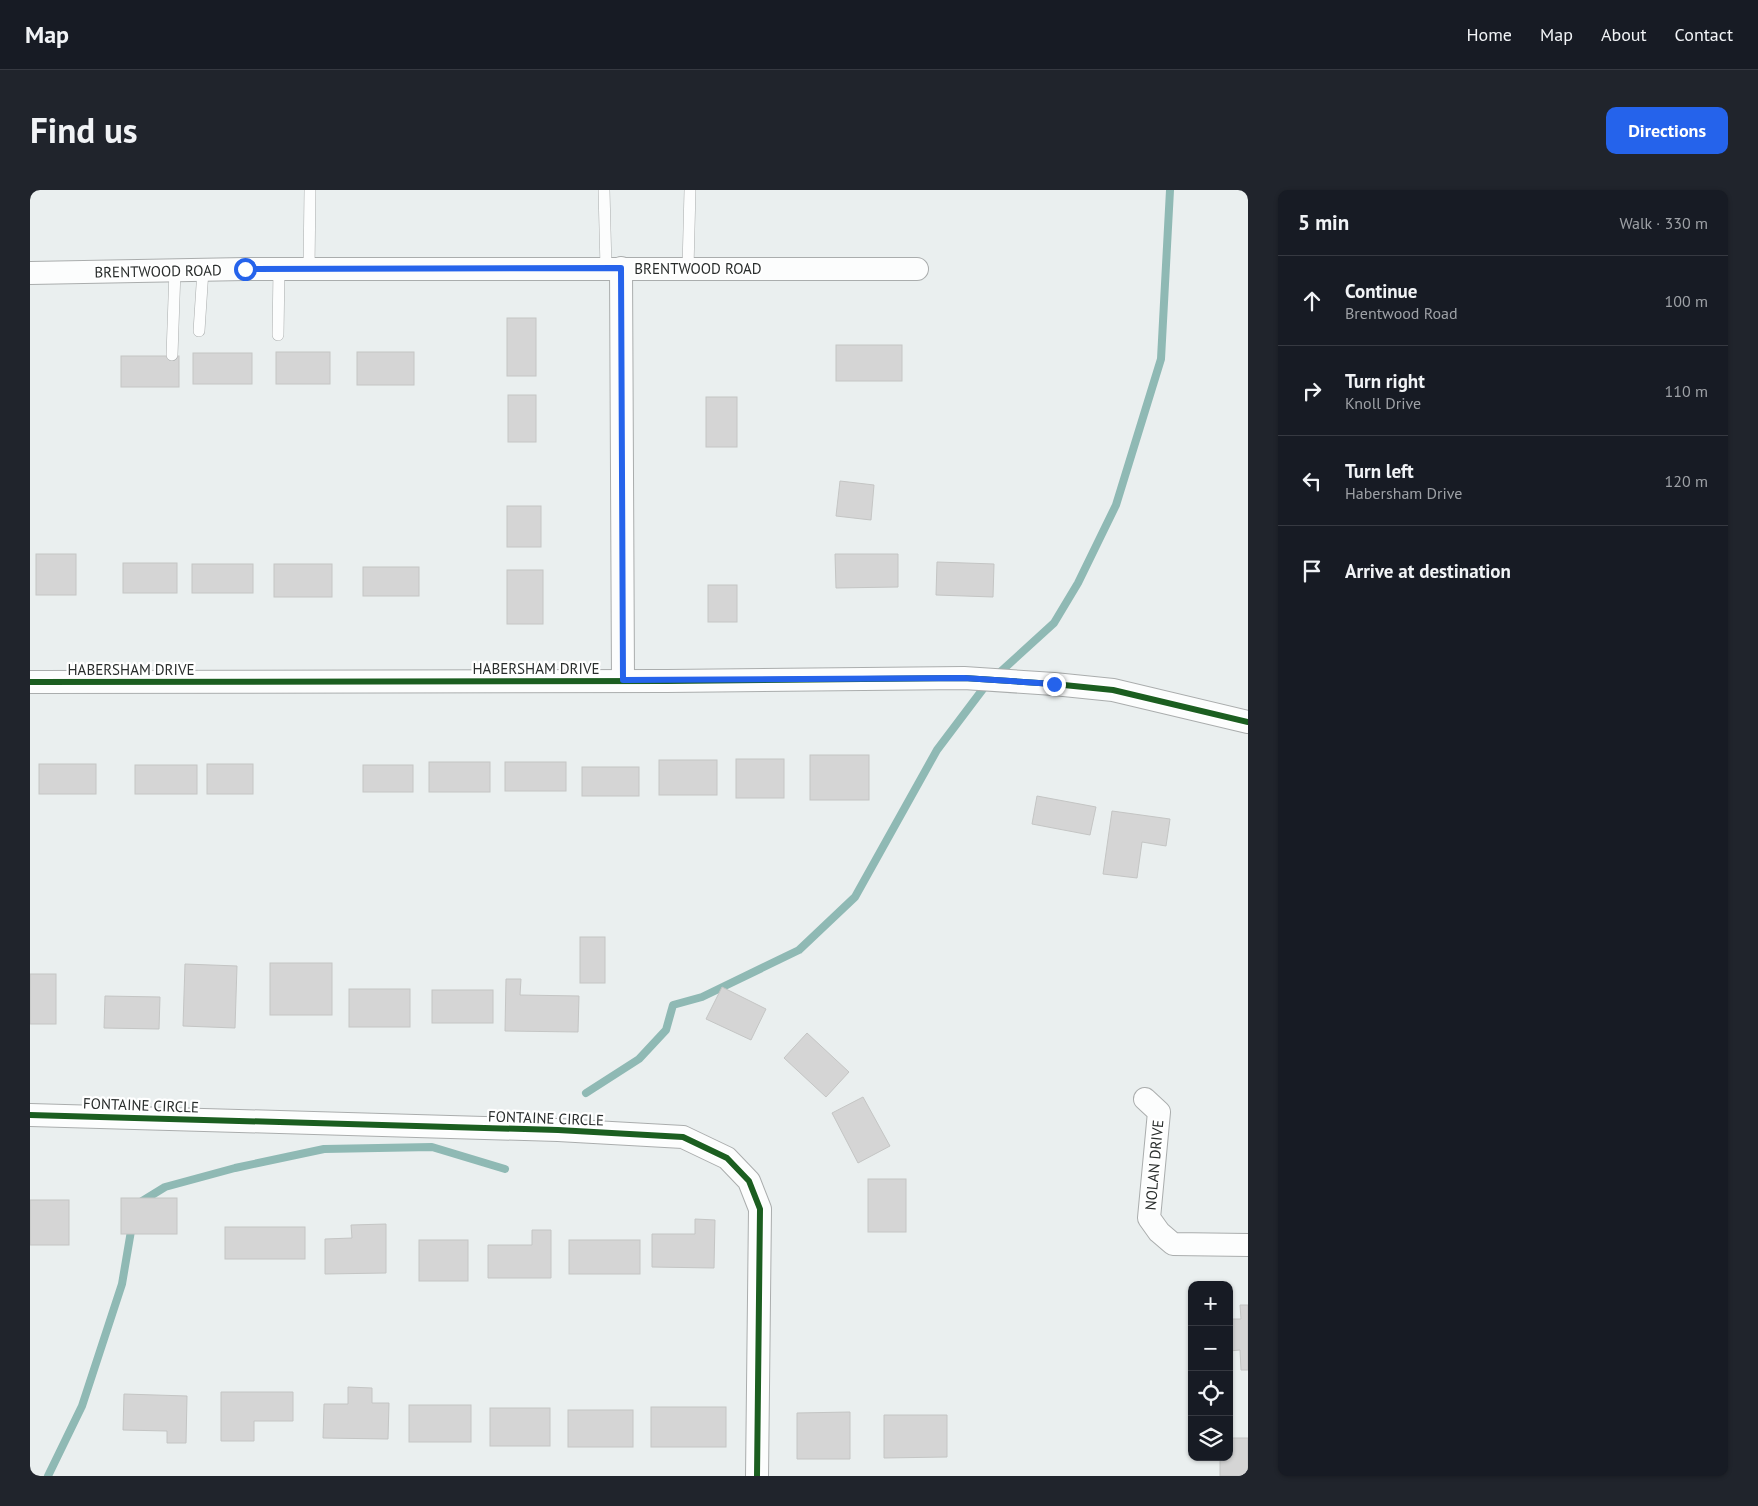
<!DOCTYPE html>
<meta charset="utf-8">
<style>
body{margin:0;font-family:"PT Sans",sans-serif;background:#20242c;color:#f1f3f6}
.controls{position:absolute;right:15px;bottom:15px;display:grid;overflow:hidden;border-radius:10px;box-shadow:0 1px 4px #0004}
.controls button{width:45px;height:45px;display:grid;place-items:center;padding:0;border:0;border-bottom:1px solid #363941;background:#171b24;color:#f1f3f6;font:25px sans-serif}
.stop{position:absolute;width:15px;height:15px;margin:-11px;border:4px solid #2563eb;border-radius:50%;background:#fff}
.stop.end{background:#2563eb;border-color:#fff;box-shadow:0 1px 5px #0008}
.list{margin:0;padding:0;list-style:none}
h2{display:flex;justify-content:space-between;align-items:center;height:65px;margin:0;padding:0 20px;font-size:21px}
h2 small{font-size:16px;font-weight:400;color:#9ea1a6}
.list li{display:grid;grid-template-columns:32px 1fr auto;gap:15px;align-items:center;box-sizing:border-box;height:90px;padding:0 20px;border-top:1px solid #363941}
.list b{display:block;font-size:19px;white-space:nowrap}
.list p{margin:0;font-size:16px;white-space:nowrap;color:#9ea1a6}
.list em{font-size:16px;font-style:normal;color:#9ea1a6}
.icon{flex:none;width:28px;height:28px;fill:none;stroke:currentColor;stroke-width:2;stroke-linecap:round;stroke-linejoin:round}
.map{position:relative;flex:none;width:1218px;height:1286px;overflow:hidden;border-radius:10px}
header{display:flex;align-items:center;gap:30px;box-sizing:border-box;height:70px;padding:0 25px;background:#171b24;border-bottom:1px solid #363941}
header strong{font-size:24px}
nav{display:flex;gap:28px;margin-inline-start:auto;font-size:18px}
.intro{display:flex;align-items:center;justify-content:space-between;box-sizing:border-box;height:120px;padding:0 30px}
h1{margin:0;font-size:35px}
.button{padding:12px 22px;border-radius:10px;background:#2563eb;color:#fff;font-size:18px;font-weight:700}
main{display:flex;gap:30px;padding:0 30px}
aside{flex:1;background:#171b24;border-radius:10px;box-shadow:0 1px 4px #0004}
.map>svg:first-child{display:block}
.lines{fill:none;stroke-linecap:round;stroke-linejoin:round}
.stream{stroke:#8fb9b4;stroke-width:8}
.building{fill:#d5d5d5;stroke:#c4c5c4}
.lane-casing{stroke:#aaadad;stroke-width:12}
.street-casing{stroke:#aaadad;stroke-width:24}
.lane{stroke:#fcfdfd;stroke-width:11}
.street{stroke:#fcfdfd;stroke-width:22}
.cycleway-casing{stroke:#fff;stroke-width:9}
.cycleway{stroke:#1b5e20;stroke-width:6}
.route{stroke:#2563eb;stroke-width:6}
.labels{text-anchor:middle;dominant-baseline:central;stroke-width:4.5;stroke-linejoin:round;paint-order:stroke}
.street-label{font-size:15px;fill:#292d2c;stroke:#fff}
</style>
<header>
<strong>Map</strong>
<nav><a>Home</a><a>Map</a><a>About</a><a>Contact</a></nav>
</header>
<div class="intro"><h1>Find us</h1><a class="button">Directions</a></div>
<main>
<div class="map">
<svg width="1218" height="1286" viewBox="0 0 1218 1286">
<rect width="100%" height="100%" fill="#eaefef"/>
<g class="lines">
<g class="stream">
<polyline points="967,485 1024,433 1048,393 1086,315 1131,169 1140,0"/>
<polyline points="556,903 609,869 636,840 643,815 672,807 769,760 825,707 907,560 956,495"/>
<polyline points="109,1013 135,997 205,978 294,959 402,957 475,979"/>
<polyline points="18,1286 52,1216 92,1094 102,1035"/>
</g>
</g>
<g class="building">
<rect x="477" y="128" width="29" height="58"/>
<rect x="806" y="155" width="66" height="36"/>
<rect x="246" y="162" width="54" height="32"/>
<rect x="327" y="162" width="57" height="33"/>
<rect x="163" y="163" width="59" height="31"/>
<rect x="91" y="166" width="58" height="31"/>
<rect x="478" y="205" width="28" height="47"/>
<rect x="676" y="207" width="31" height="50"/>
<polygon points="810,291 844,295 841,330 806,326"/>
<rect x="477" y="316" width="34" height="41"/>
<rect x="6" y="364" width="40" height="41"/>
<polygon points="805,364 868,364 868,397 806,398"/>
<polygon points="907,372 964,374 963,407 906,405"/>
<rect x="93" y="373" width="54" height="30"/>
<rect x="162" y="374" width="61" height="29"/>
<rect x="244" y="374" width="58" height="33"/>
<rect x="333" y="377" width="56" height="29"/>
<rect x="477" y="380" width="36" height="54"/>
<rect x="678" y="395" width="29" height="37"/>
<rect x="780" y="565" width="59" height="45"/>
<rect x="706" y="569" width="48" height="39"/>
<rect x="629" y="570" width="58" height="35"/>
<rect x="399" y="572" width="61" height="30"/>
<rect x="475" y="572" width="61" height="29"/>
<rect x="9" y="574" width="57" height="30"/>
<rect x="177" y="574" width="46" height="30"/>
<rect x="105" y="575" width="62" height="29"/>
<rect x="333" y="575" width="50" height="27"/>
<rect x="552" y="577" width="57" height="29"/>
<polygon points="1007,606 1066,617 1060,645 1002,634"/>
<polygon points="1082,621 1140,629 1136,656 1112,652 1107,688 1073,684"/>
<rect x="550" y="747" width="25" height="46"/>
<rect x="240" y="773" width="62" height="52"/>
<polygon points="155,774 207,776 205,838 153,836"/>
<rect x="0" y="784" width="26" height="50"/>
<polygon points="476,789 491,789 490,805 549,806 548,842 475,841"/>
<polygon points="692,797 736,819 721,850 676,829"/>
<rect x="319" y="799" width="61" height="38"/>
<rect x="402" y="800" width="61" height="33"/>
<polygon points="75,806 130,807 129,839 74,838"/>
<polygon points="777,843 819,882 796,907 754,868"/>
<polygon points="833,907 860,956 828,973 802,923"/>
<rect x="838" y="989" width="38" height="53"/>
<rect x="91" y="1008" width="56" height="36"/>
<rect x="0" y="1010" width="39" height="45"/>
<polygon points="665,1029 685,1030 684,1078 622,1077 622,1044 665,1044"/>
<polygon points="356,1034 356,1083 295,1084 295,1049 322,1048 321,1035"/>
<rect x="195" y="1037" width="80" height="32"/>
<polygon points="502,1040 521,1040 521,1088 458,1088 458,1055 502,1055"/>
<rect x="389" y="1050" width="49" height="41"/>
<rect x="539" y="1050" width="71" height="34"/>
<polygon points="1210,1115 1218,1115 1218,1180 1211,1180 1210,1160 1199,1161 1199,1129 1211,1129"/>
<polygon points="318,1197 342,1198 342,1213 359,1213 358,1249 293,1248 294,1214 318,1214"/>
<polygon points="191,1202 263,1202 263,1231 224,1231 224,1251 191,1251"/>
<polygon points="94,1204 157,1206 156,1253 137,1253 137,1241 93,1240"/>
<rect x="379" y="1215" width="62" height="37"/>
<rect x="621" y="1217" width="75" height="40"/>
<rect x="460" y="1218" width="60" height="38"/>
<rect x="538" y="1220" width="65" height="37"/>
<polygon points="820,1222 820,1269 767,1269 767,1223"/>
<polygon points="854,1225 917,1225 917,1267 854,1268"/>
<polygon points="1199,1248 1218,1248 1218,1286 1190,1286 1190,1267 1199,1267"/>
</g>
<g class="lines">
<g class="lane-casing">
<g id="lane">
<polyline points="574,0 576,78"/>
<polyline points="658,78 660,0"/>
<polyline points="279,79 280,0"/>
<polyline points="169,141 173,80"/>
<polyline points="248,145 249,79"/>
<polyline points="142,165 145,80"/>
</g>
</g>
<g class="street-casing">
<g id="street">
<polyline points="591,78 593,490"/>
<polyline points="0,83 215,79 887,79"/>
<polyline points="0,492 637,491 934,488 1024,494 1083,500 1218,532"/>
<polyline points="1115,909 1129,922 1119,1028 1129,1042 1143,1054 1218,1055"/>
<polyline points="0,925 528,940 653,947 697,968 719,991 730,1019 727,1286"/>
</g>
</g>
<use href="#lane" class="lane"/>
<use href="#street" class="street"/>
<g class="cycleway-casing">
<g id="cycleway">
<polyline points="0,492 637,491 934,488 1024,494 1083,500 1218,532"/>
<polyline points="0,925 528,940 653,947 697,968 719,991 730,1019 727,1286"/>
</g>
</g>
<use href="#cycleway" class="cycleway"/>
</g>
<g class="lines">
<polyline class="route" points="215,79 591,78 593,490 934,488 1024,494"/>
</g>
<g class="labels">
<g class="street-label">
<text x="668" y="78">BRENTWOOD ROAD</text>
<text transform="translate(128 81) rotate(-1)">BRENTWOOD ROAD</text>
<text x="506" y="478">HABERSHAM DRIVE</text>
<text x="101" y="479">HABERSHAM DRIVE</text>
<text transform="translate(111 915) rotate(2)">FONTAINE CIRCLE</text>
<text transform="translate(516 928) rotate(2)">FONTAINE CIRCLE</text>
<text transform="translate(1124 975) rotate(-85)">NOLAN DRIVE</text>
</g>
</g>
</svg>
<div class="controls">
<button>+</button>
<button>−</button>
<button><svg class="icon" aria-label="locate" viewBox="0 0 24 24"><circle cx="12" cy="12" r="6"/><path d="M12 2v4M12 18v4M2 12h4M18 12h4"/></svg></button>
<button><svg class="icon" aria-label="layers" viewBox="0 0 24 24"><path d="M12 4l9 5-9 5-9-5zM3 14l9 5 9-5"/></svg></button>
</div>
<div class="stop" style="left:215px;top:79px"></div>
<div class="stop end" style="left:1024px;top:494px"></div>
</div>
<aside>
<h2>5 min<small>Walk · 330 m</small></h2>
<ul class="list">
<li><svg class="icon" aria-label="ahead" viewBox="0 0 24 24"><path d="M12 20V5M6 11l6-6 6 6"/></svg><div><b>Continue</b><p>Brentwood Road</p></div><em>100 m</em></li>
<li><svg class="icon" aria-label="right" viewBox="0 0 24 24"><path d="M7 20v-9h11M14 6l5 5-5 5"/></svg><div><b>Turn right</b><p>Knoll Drive</p></div><em>110 m</em></li>
<li><svg class="icon" aria-label="left" viewBox="0 0 24 24"><path d="M17 20v-9H6M10 6l-5 5 5 5"/></svg><div><b>Turn left</b><p>Habersham Drive</p></div><em>120 m</em></li>
<li><svg class="icon" aria-label="arrive" viewBox="0 0 24 24"><path d="M6 21V4h12l-3 4 3 4H6"/></svg><div><b>Arrive at destination</b></div></li>
</ul>
</aside>
</main>
